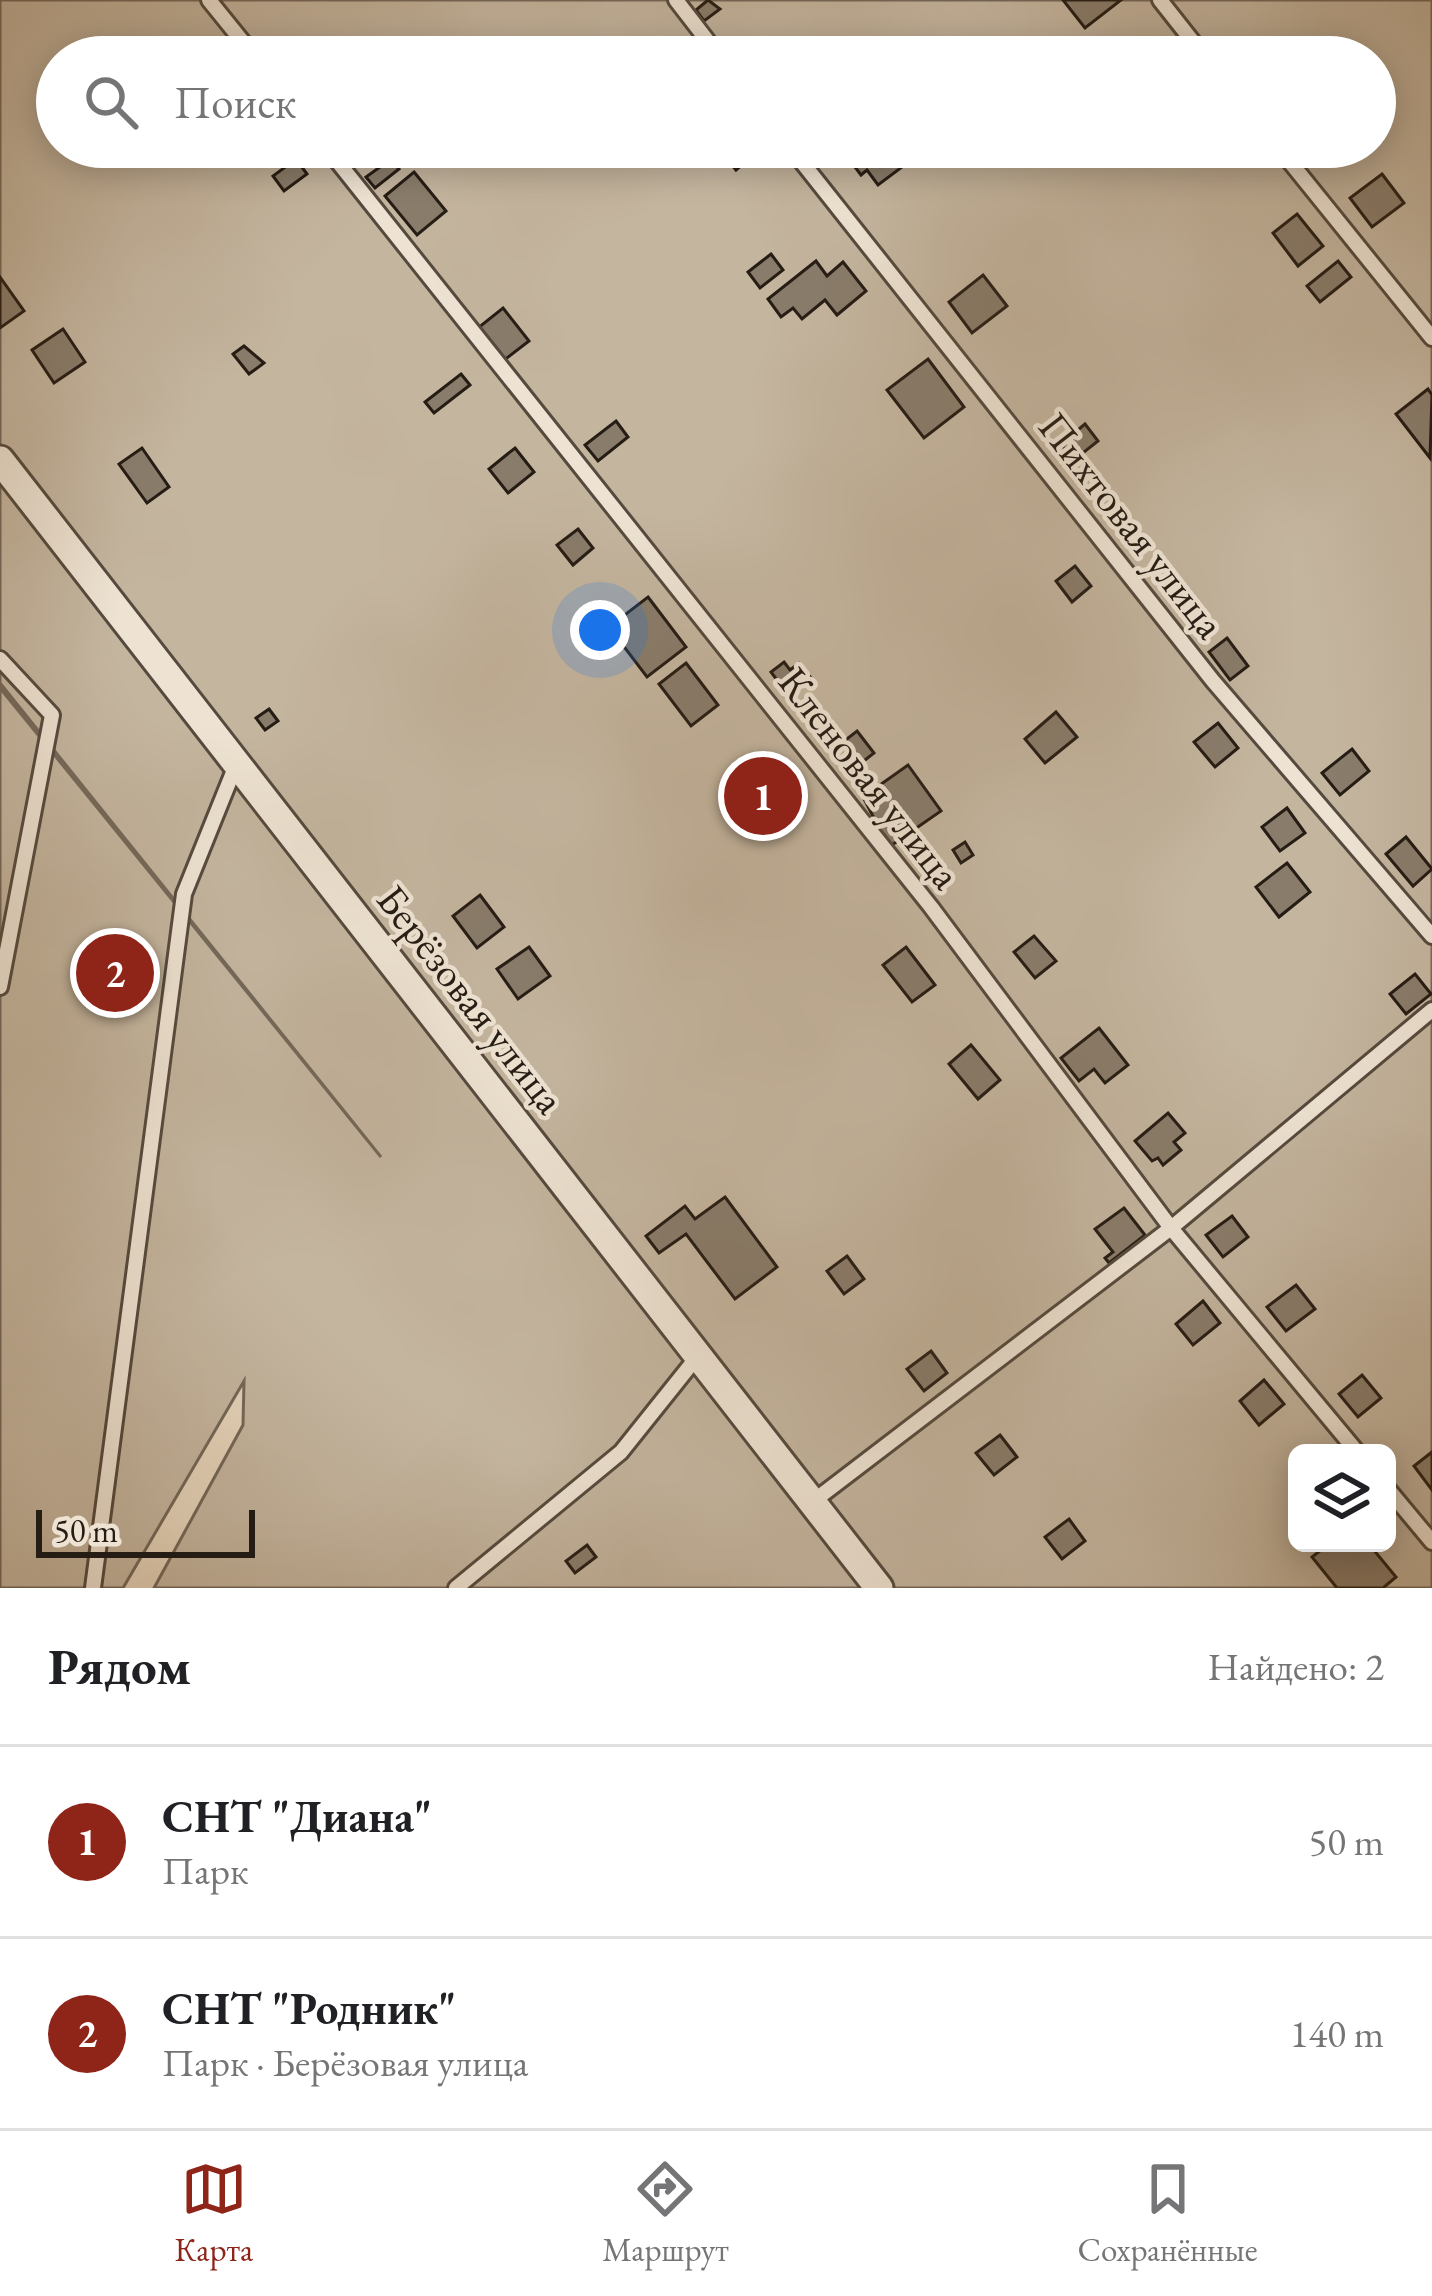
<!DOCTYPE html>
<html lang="ru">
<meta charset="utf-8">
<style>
body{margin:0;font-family:"EB Garamond",serif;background:#f6f6f6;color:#202124}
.controls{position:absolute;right:36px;bottom:36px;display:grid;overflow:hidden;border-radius:18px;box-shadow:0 6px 30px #0003}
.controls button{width:108px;height:108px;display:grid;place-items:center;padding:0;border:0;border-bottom:3px solid #e0e0e0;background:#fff;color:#202124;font:60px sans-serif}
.scale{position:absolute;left:36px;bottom:30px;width:219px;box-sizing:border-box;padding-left:12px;border:6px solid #251c14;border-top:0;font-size:33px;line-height:42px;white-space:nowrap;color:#251c14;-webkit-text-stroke:9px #eee3d3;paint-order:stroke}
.you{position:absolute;left:600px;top:630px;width:42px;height:42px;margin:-30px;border:9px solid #fff;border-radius:50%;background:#1a73e8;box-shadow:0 0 0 18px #1a73e833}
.badge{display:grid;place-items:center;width:78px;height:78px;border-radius:50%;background:#8f2418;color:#fff;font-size:39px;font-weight:700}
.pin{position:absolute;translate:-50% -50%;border:6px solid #fff;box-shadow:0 3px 12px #0006}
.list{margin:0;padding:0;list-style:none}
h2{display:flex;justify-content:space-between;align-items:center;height:156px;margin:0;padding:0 48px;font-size:51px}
h2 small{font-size:39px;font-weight:400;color:#757577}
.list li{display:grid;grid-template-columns:78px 1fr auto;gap:36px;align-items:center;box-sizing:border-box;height:192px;padding:0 48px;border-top:3px solid #e0e0e0}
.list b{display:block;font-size:45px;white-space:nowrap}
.list p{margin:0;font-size:39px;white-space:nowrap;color:#757577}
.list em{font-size:39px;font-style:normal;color:#757577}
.icon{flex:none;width:66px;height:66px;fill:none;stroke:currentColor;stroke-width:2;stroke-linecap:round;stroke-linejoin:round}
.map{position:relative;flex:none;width:1432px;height:1588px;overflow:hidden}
.search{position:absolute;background:#fff;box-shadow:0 6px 30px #0003;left:36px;right:36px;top:36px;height:132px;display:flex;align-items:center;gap:30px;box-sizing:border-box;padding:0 42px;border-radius:66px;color:#757577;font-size:45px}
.sheet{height:540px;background:#fff}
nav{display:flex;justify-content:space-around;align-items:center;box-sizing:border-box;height:168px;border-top:3px solid #e0e0e0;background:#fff;font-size:33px;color:#757577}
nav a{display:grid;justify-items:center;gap:6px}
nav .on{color:#8f2418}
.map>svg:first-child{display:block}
.green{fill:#c4b59f;stroke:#74685a;stroke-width:3;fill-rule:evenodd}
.building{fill:#897c6b;stroke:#251c14;stroke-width:3}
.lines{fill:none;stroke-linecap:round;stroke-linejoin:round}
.lane-casing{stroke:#554a3e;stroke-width:20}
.street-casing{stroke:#554a3e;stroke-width:33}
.lane{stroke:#eee3d3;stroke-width:14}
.street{stroke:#eee3d3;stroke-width:27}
.labels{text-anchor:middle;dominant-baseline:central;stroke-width:9;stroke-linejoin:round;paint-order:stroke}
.street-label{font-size:42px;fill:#251c14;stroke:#eee3d3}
</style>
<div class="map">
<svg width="1432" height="1588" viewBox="0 0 1432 1588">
<rect width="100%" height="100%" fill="#e5d4bb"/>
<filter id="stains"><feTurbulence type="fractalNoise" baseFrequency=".00167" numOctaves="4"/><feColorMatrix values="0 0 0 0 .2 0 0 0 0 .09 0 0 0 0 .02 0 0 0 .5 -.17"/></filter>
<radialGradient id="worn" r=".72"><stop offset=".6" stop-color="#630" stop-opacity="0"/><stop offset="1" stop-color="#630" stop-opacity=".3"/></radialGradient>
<path class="green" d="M 0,0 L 1432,0 L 1432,1588 L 154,1588 L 243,1425 L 244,1381 L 123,1588 L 0,1588 L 0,688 L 381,1157 L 0,683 ZM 57,57 L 1375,57 L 1375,147 L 57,147 ZM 1297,1453 L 1387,1453 L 1387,1543 L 1297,1543 Z"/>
<g class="building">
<polygon points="708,0 720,9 704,21 696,10"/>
<polygon points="1063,0 1121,0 1085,28"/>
<polygon points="718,147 756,147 759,150 736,170"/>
<polygon points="840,147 893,147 906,164 878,185 867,170 861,175"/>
<polygon points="296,159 307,174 284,191 273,176"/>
<polygon points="391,159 399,169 375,188 366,177"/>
<polygon points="414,172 446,211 417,235 385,196"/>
<polygon points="1382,174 1404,203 1372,227 1350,198"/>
<polygon points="1297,214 1323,246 1298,266 1273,233"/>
<polygon points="771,254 783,270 760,288 748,272"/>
<polygon points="816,261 827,276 843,262 866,291 837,315 825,300 802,319 793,308 781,317 768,299"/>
<polygon points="1338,261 1351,277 1320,302 1307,286"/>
<polygon points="983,275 1007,306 972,333 949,302"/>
<polygon points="0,277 24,311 0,328"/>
<polygon points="503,308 529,341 503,361 478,328"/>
<polygon points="63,329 85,362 54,383 32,350"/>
<polygon points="244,346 264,363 249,374 233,354"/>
<polygon points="928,359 964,407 924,438 887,390"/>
<polygon points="461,374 470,385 434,413 425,402"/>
<polygon points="1428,389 1432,395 1430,458 1396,414"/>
<polygon points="616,421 628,437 598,461 585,445"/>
<polygon points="1085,424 1098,441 1074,460 1061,444"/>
<polygon points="142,448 169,487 147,503 119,464"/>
<polygon points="515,448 534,472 508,493 489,469"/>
<polygon points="578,529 593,548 573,565 557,545"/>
<polygon points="1075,566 1091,586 1072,602 1056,581"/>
<polygon points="648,597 686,647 647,677 609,627"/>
<polygon points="1227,638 1248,666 1230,680 1209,652"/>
<polygon points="784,662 790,670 799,663 811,678 788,695 771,672"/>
<polygon points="686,663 718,705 691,726 659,684"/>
<polygon points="269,709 278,721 265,730 256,718"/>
<polygon points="1056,712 1077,737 1045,763 1025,739"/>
<polygon points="1218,723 1238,748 1215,767 1194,742"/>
<polygon points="857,731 874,753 860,764 843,742"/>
<polygon points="1352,749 1369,771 1340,795 1322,773"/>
<polygon points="908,765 941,811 889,847 863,797"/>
<polygon points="1287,808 1305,833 1280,851 1262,827"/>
<polygon points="1406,837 1432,869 1413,886 1386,854"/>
<polygon points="965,842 973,855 961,863 953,850"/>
<polygon points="1287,863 1310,892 1279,917 1256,887"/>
<polygon points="480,895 504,927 477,948 453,916"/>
<polygon points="1034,936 1056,961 1035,978 1014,952"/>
<polygon points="529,947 550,976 518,999 497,969"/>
<polygon points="906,947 935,985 912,1002 883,965"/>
<polygon points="1415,974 1431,994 1406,1014 1390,994"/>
<polygon points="1099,1028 1128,1065 1105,1083 1094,1069 1079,1081 1061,1058"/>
<polygon points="971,1045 1000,1080 978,1099 949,1064"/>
<polygon points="1168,1113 1185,1133 1174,1142 1181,1150 1163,1165 1158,1158 1152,1161 1135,1141"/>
<polygon points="725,1197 777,1267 735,1299 686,1234 659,1253 646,1236 685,1206 695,1219"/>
<polygon points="1124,1208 1145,1235 1109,1263 1105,1258 1113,1252 1095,1229"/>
<polygon points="1232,1216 1248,1237 1223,1257 1206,1235"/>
<polygon points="847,1256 864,1279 844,1294 827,1271"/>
<polygon points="1296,1285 1315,1309 1286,1331 1267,1307"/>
<polygon points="1203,1301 1220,1323 1193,1345 1176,1324"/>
<polygon points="931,1351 947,1373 924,1391 907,1369"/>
<polygon points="1362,1375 1381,1398 1358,1417 1339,1394"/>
<polygon points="1264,1380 1284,1404 1259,1425 1240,1401"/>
<polygon points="1000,1435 1017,1457 994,1475 976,1453"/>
<polygon points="1432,1452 1432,1490 1414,1466"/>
<polygon points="1069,1519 1085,1541 1062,1559 1045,1537"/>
<polygon points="1330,1543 1368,1543 1396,1577 1383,1588 1337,1588 1312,1557"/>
<polygon points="587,1545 596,1557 575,1573 566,1561"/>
</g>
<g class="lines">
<g class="lane-casing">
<g id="lane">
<polyline points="209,0 255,57"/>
<polyline points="676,0 720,57"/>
<polyline points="1160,0 1205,57"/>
<polyline points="326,147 931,907 1171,1228 1358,1453"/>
<polyline points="790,147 1213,681 1432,936"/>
<polyline points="1278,147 1432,338"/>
<polyline points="0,659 52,715 0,987"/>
<polyline points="1387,1488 1432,1542"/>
<polyline points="811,1503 1171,1228 1432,1010"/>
<polyline points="93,1588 184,894 236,765"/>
<polyline points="456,1588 621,1452 697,1357"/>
</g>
</g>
<g class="street-casing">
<polyline id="street" points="0,460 879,1588"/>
</g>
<use href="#lane" class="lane"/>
<use href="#street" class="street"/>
</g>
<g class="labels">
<g class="street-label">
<text transform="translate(1132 525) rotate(52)">Пихтовая улица</text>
<text transform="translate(870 778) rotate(52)">Кленовая улица</text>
<text transform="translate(471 999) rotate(52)">Берёзовая улица</text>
</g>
</g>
<rect width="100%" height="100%" filter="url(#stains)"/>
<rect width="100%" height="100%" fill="url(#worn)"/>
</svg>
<div class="controls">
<button><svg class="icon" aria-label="layers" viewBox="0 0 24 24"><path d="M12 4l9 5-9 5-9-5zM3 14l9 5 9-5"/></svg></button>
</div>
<div class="scale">50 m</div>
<div class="you"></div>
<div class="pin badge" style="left:763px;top:796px">1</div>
<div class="pin badge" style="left:115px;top:973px">2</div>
<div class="search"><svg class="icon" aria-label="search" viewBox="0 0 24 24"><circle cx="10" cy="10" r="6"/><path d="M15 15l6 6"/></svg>Поиск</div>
</div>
<section class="sheet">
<h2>Рядом<small>Найдено: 2</small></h2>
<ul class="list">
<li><span class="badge">1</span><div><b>СНТ &quot;Диана&quot;</b><p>Парк</p></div><em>50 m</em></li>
<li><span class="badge">2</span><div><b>СНТ &quot;Родник&quot;</b><p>Парк · Берёзовая улица</p></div><em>140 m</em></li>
</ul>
</section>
<nav>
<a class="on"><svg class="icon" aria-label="map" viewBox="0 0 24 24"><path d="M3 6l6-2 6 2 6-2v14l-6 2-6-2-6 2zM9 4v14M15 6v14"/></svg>Карта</a>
<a><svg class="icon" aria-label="directions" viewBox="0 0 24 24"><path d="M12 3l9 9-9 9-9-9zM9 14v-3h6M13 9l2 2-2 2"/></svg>Маршрут</a>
<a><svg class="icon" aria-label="saved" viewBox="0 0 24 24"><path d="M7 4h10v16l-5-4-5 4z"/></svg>Сохранённые</a>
</nav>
